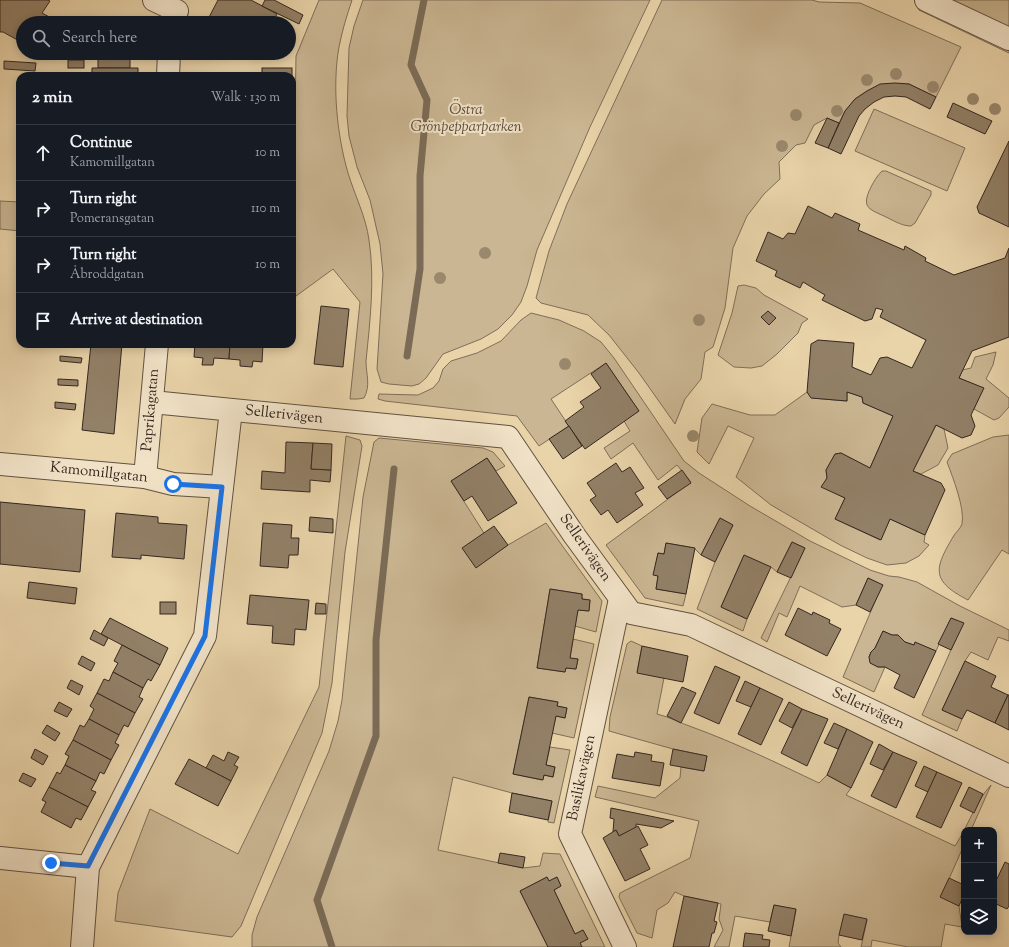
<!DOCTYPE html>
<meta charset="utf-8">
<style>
body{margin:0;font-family:"Sorts Mill Goudy",serif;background:#20242c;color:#f1f3f6}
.controls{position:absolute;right:12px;bottom:12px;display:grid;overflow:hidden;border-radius:8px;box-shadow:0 2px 10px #0003}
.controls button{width:36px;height:36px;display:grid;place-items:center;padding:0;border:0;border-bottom:1px solid #363941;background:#171b24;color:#f1f3f6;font:20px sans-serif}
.stop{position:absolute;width:12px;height:12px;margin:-9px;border:3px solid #1a73e8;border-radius:50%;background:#fff}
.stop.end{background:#1a73e8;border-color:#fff;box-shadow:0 1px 4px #0008}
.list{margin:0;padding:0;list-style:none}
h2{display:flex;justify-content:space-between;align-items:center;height:52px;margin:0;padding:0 16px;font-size:17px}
h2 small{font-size:13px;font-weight:400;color:#9ea1a6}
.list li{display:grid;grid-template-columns:26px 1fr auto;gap:12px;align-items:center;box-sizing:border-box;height:56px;padding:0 16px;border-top:1px solid #363941}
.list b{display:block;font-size:15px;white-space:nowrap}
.list p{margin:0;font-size:13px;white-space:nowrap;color:#9ea1a6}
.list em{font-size:13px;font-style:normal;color:#9ea1a6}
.icon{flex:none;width:22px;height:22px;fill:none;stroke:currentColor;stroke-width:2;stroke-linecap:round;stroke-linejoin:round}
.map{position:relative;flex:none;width:1009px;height:947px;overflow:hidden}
.search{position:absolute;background:#171b24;box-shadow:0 2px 10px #0003;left:16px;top:16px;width:280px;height:44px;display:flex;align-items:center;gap:10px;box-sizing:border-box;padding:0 14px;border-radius:22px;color:#9ea1a6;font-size:15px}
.panel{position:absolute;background:#171b24;box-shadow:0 2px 10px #0003;left:16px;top:72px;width:280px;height:276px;border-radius:12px}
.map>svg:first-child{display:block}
.green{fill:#cab692;stroke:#7f6e59}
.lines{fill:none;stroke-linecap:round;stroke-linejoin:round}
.stream{stroke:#7b6b56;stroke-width:7}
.building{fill:#928067;stroke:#342720}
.minor-casing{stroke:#615242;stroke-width:24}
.minor{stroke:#f1e2c7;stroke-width:22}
.tree{fill:#9a886d}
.route{stroke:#1a73e8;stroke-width:5}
.labels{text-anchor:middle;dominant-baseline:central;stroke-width:4;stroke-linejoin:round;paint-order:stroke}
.park-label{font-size:15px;font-style:italic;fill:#5a4b3c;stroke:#f1e2c7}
.street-label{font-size:15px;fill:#342720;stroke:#f1e2c7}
</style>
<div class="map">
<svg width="1009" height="947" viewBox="0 0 1009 947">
<rect width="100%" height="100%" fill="#e9d3a9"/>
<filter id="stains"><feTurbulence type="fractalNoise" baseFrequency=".005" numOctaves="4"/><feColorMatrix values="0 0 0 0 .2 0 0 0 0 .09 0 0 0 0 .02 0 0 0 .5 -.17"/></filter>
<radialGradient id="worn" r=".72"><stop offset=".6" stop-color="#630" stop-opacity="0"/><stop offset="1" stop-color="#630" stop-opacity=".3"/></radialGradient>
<g class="green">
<path d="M 319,0 L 352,0 C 347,15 342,31 339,47 C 332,86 337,135 348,173 C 355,196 366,217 369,240 C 375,280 370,321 366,361 C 366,375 371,385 364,398 L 358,399 L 350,399 L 360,302 L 333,269 L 292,299 L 296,56 Z"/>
<polygon points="363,0 650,0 590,127 537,250 527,286 521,302 512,315 498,329 481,339 443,354 426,378 419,384 412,386 389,384 381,382 377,369 383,274 380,244 370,200 357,167 349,136 347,116 349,48 354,26"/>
<polygon points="662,0 812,0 819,2 860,3 961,47 936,97 909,84 880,85 867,91 855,99 845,111 839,123 827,118 814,125 805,143 796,145 779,162 780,179 764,194 747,216 733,248 725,308 713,347 705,352 701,379 685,399 675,424 639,373 609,335 588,315 541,303 536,298 549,251 567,204"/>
<polygon points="939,0 1009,0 1009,32"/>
<polygon points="919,4 1009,46 1009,53 919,10 918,8"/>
<polygon points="874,109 965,148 947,191 855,151"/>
<path d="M 882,171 L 886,171 L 931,191 L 931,195 L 915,223 L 911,226 C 903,226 896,222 888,218 C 870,209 860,209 871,187 C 874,181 877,176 882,171 Z"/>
<polygon points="0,201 20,202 20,231 0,229"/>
<polygon points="744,285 756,288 764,295 808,319 802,323 798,333 777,354 762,366 751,368 734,367 718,355 732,313 738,286"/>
<polygon points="531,313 559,320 584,331 601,342 614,358 684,461 699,473 750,506 810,541 870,570 889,576 899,577 917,582 960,606 1009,630 1009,641 998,637 988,660 971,652 965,661 942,710 962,719 957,731 922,715 963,623 951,618 936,651 916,643 914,645 905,642 898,635 892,635 883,631 875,648 871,652 869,657 871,663 878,667 885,667 874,692 843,677 882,585 868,578 856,605 842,607 800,586 787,617 779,613 767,642 761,638 805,548 792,542 777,572 771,567 744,555 721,607 747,619 743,631 697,609 715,562 733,525 720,518 701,555 694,548 666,543 664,554 658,553 654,574 658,576 656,589 686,594 683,606 645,598 606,545 691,482 677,465 658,480 633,443 611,459 604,448 630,431 624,421 639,411 606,363 551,399 569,426 539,446 517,416 385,401 378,399 379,394 418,395 433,388 439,381 443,369 451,361 477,353 501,341 521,320"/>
<polygon points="996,352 993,365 986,379 1009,398 1009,407 999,418 994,420 974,409 983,388 959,378 962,370 971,368 975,357"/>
<polygon points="807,392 812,398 847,401 847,392 862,397 863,403 893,416 870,468 841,453 835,454 826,470 827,478 822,487 845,498 835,519 880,540 890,519 925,535 924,542 929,545 919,556 906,563 887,565 867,558 840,545 771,505 736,477 754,438 728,426 709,464 697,452 702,418 712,404 750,415 775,415"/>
<polygon points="936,425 944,429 948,448 938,465 921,474 913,471"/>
<path d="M 1009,435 L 1009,554 L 1002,550 L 968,600 C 931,581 934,569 953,537 C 955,533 961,528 962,524 C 965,508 953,478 947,462 L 952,454 L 993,437 Z"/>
<polygon points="346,436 360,440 362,446 345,552 332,683 322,733 241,926 232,937 115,921 118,893 150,809 238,854 319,687"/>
<polygon points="379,438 483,448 493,452 505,466 496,471 487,458 451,481 484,533 476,567 508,545 546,523 602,601 596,632 575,626 578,610 589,611 590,600 582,599 582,594 550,589 537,668 565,672 566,668 576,669 578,659 570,658 573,639 594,644 574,738 552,733 556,716 565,718 567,708 557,706 558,702 529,697 513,774 542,780 544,775 553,777 555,767 546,765 550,747 570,750 554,823 548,822 552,801 512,793 453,777 438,850 523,868 540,866 543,853 560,854 605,947 582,947 580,943 588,939 583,930 575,934 554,890 561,886 557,877 549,881 547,877 520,891 548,947 252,947 252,935 257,917 329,751 338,721 342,700 363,497 374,442"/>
<path d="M 631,641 L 642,646 L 637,672 L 664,678 L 657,714 C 670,717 680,723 692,727 C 736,743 777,763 819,783 L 827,775 L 851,788 L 846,795 L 955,846 C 968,827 975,802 991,785 L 971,830 L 964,830 L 964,845 L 941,897 L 959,906 L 962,927 L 945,924 L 941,947 L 908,947 L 872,940 L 871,947 L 861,947 L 867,920 L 839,935 L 838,943 L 841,947 L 789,947 L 796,910 L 774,905 L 770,922 L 735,916 L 729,947 L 714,947 L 723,930 L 719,919 L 721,904 L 684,896 L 675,892 L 668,903 L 657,910 L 652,938 L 637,933 L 619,897 L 620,893 L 690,858 L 699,821 L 595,797 L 598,786 L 655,798 L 680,778 L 681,767 L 704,771 L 707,756 L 673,749 L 609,731 L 610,717 L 627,644 Z"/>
</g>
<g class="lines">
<g class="stream">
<polyline points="407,356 420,269 420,176 427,100 411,65 424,0"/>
<polyline points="332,947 317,900 376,736 376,640 394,469"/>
</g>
</g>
<g class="building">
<polygon points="0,0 48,0 50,1 42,13 53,19 51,23 23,23 23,43 3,32 0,32"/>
<polygon points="218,0 251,0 277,14 272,23 206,23"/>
<polygon points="265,0 274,0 303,15 299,24 262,6"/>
<polygon points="98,53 138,53 138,57 130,57 130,68 98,68"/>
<rect x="68" y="60" width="16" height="8"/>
<polygon points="4,61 36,63 35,71 4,69"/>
<polygon points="92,68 138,68 138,76 92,75"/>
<rect x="262" y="68" width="30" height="8"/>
<polygon points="895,83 909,84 936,97 930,109 906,97 895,96 884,97 874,102 865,109 859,116 841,154 828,148 845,111 855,99 867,91 880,84"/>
<polygon points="953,103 992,121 985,134 947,117"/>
<polygon points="827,118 839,123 828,148 815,143"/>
<polygon points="1009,141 1009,227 979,213 977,207"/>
<polygon points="808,206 832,218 835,213 860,224 858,230 904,250 905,246 926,258 925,261 954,275 1005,258 1009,248 1009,337 972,351 959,378 984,388 971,415 975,426 971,435 962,438 936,425 913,471 941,483 945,490 925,535 890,519 881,540 835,519 845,498 821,487 827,478 826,470 835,454 841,453 870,468 893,416 863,403 862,397 847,392 847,401 811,398 807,392 811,344 818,340 854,343 852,367 871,375 880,358 887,357 912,368 926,340 880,317 883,310 876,308 872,319 865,321 822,300 825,295 803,282 800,288 775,276 777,271 756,261 768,232 783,239 788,233 795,234"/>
<polygon points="321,306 349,309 343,367 314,364"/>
<polygon points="768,311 776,318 769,325 761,317"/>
<polygon points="91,344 122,344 114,434 82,430"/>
<polygon points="195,344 230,344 229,359 214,358 213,365 202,365 203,358 194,357"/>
<polygon points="230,344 263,344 262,362 253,361 252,367 240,366 240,360 229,359"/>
<polygon points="60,356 82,358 81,363 60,361"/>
<polygon points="606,363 639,411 585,449 565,421 584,407 580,402 601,388 591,374"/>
<polygon points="58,379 78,380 78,386 58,385"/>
<polygon points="55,402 76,404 75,410 55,408"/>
<polygon points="569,426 582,446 563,459 549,439"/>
<polygon points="286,442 313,443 311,469 331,470 330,482 310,480 310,492 261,489 262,471 285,473"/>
<polygon points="313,443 332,444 331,470 311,469"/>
<polygon points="487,458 517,503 488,521 472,496 464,501 451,481"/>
<polygon points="616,463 622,472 630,467 644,488 635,493 643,505 617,523 608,510 601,515 590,500 596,496 587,483"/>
<polygon points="682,470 691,483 667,499 658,487"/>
<polygon points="0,502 85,510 80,572 0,564"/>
<polygon points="116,513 158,517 158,523 187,525 184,559 141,555 141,559 112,557"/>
<polygon points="310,517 333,519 333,533 309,531"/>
<polygon points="720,518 733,525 715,562 701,555"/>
<polygon points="263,523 292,525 291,538 299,538 298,555 289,555 288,568 260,566"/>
<polygon points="494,526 508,545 476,568 462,548"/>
<polygon points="792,542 805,548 791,578 777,572"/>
<polygon points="666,543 695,548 686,594 656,589 658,576 653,575 658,553 664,554"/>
<polygon points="744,555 771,567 747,619 721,607"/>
<polygon points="868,578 883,585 870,612 856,605"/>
<polygon points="29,582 77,588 75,604 27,598"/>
<polygon points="550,589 582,594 582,599 590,600 589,611 578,610 570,658 578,659 576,669 566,668 565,672 537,668"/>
<polygon points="250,595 309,600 306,630 295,629 294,645 272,643 273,626 247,624"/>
<rect x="160" y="602" width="16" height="12"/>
<polygon points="316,603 326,604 326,614 315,614"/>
<polygon points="798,608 812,615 813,612 830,620 829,623 841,629 827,656 785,635"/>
<polygon points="110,618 168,648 160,665 101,634"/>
<polygon points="951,618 964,623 951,650 938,644"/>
<polygon points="94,630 108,638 104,646 90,639"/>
<polygon points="883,631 892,635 898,635 905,642 914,645 915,642 936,651 914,698 894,688 900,675 885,667 878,667 870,663 869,657 871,652 875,648"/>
<polygon points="122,645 160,665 151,681 148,679 143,688 113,672 118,663 114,661"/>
<polygon points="642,646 688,656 683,682 637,673"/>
<polygon points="82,656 95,663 91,671 78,664"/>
<polygon points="965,661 996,676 991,687 1008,695 995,723 967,710 962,719 942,710"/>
<polygon points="715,666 740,677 719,724 694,713"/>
<polygon points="113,672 143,688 139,697 143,699 135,713 97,693 104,679 109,681"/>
<polygon points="71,680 83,686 79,695 67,688"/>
<polygon points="745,681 760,688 751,707 736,701"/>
<polygon points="682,687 696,693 681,723 667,716"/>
<polygon points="760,688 783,699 761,745 738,734"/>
<polygon points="97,693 135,713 128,727 124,725 119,735 89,719 94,709 90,706"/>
<polygon points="1008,695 1009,695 1009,730 995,723"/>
<polygon points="529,697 558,702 557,706 567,708 565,718 556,716 546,765 555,767 553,777 544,775 543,780 513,774"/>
<polygon points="59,702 72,709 67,717 54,711"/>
<polygon points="789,702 802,709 792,728 779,721"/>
<polygon points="802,709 828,719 807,766 781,753"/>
<polygon points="89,719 119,735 115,743 119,745 111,760 73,740 80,725 84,727"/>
<polygon points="834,723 847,729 838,749 824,743"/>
<polygon points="47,725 60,733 55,741 42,733"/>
<polygon points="847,729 873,742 851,788 827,775"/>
<polygon points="73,740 111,760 104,774 100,772 96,781 65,765 69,756 65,754"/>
<polygon points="879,744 893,752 883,770 870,764"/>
<polygon points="35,749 48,756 43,765 31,758"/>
<polygon points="673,749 707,756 704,771 670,765"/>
<polygon points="228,752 239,757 234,765 238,767 231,781 206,768 213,755 224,761"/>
<polygon points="635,752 652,755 651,761 664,763 660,786 612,778 617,754 634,757"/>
<polygon points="893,752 917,762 896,808 871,796"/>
<polygon points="189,759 231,781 218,806 175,784"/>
<polygon points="65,765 96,781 91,790 96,792 88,807 49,787 57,772 60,774"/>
<polygon points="924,766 937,772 928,792 915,786"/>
<polygon points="937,772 962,783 941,828 916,817"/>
<polygon points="23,773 36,779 31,787 19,781"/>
<polygon points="49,787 88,807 81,820 76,818 71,828 41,812 46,802 42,800"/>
<polygon points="969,787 983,794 974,813 960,806"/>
<polygon points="512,793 552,801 548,820 509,812"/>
<polygon points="611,808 674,821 661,828 636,824 636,828 619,836 616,830 613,832 614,819 610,818"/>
<polygon points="638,826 648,845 640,849 650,869 625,881 603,838 616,830 619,836"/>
<polygon points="500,853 525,857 523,868 498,863"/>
<polygon points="1005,862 1009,864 1009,906 1007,909 994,903 994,885"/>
<polygon points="547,877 549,881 557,877 561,886 554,890 575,934 583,930 588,939 580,943 582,947 548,947 520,891"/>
<polygon points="949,878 964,885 964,894 959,906 940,897"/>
<polygon points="684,896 718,903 714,921 717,922 714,933 712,933 709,947 673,947"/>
<polygon points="774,905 796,909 791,936 768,931"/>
<polygon points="844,914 867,919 862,940 839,935"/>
<polygon points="745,933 763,935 762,939 770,940 769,947 743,947"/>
</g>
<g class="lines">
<g class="minor-casing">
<g id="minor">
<polyline points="154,0 177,11"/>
<polyline points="926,0 1009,39"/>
<polyline points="168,76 169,53"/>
<polyline points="152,402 508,437 574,535 631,613 691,625 1009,776"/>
<polyline points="0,464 145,477 173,484 222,487"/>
<polyline points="145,477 157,344"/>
<polyline points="620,599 570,834 625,947"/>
<polyline points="0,858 88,867"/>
<polyline points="82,947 88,867 205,636 231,410"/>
</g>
</g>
<use href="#minor" class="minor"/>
</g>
<g class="tree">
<circle cx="896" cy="74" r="6"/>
<circle cx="867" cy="80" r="6"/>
<circle cx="933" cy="87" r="6"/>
<circle cx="973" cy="99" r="6"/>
<circle cx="995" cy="109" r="6"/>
<circle cx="837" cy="111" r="6"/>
<circle cx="796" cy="115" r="6"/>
<circle cx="782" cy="146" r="6"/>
<circle cx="485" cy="253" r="6"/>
<circle cx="440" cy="278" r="6"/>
<circle cx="699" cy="320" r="6"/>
<circle cx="565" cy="364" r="6"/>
<circle cx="693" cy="436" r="6"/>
</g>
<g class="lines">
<polyline class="route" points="51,863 88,866 205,636 222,487 173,484"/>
</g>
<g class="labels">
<g class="park-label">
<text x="466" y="110">Östra<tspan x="466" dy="17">Grönpepparparken</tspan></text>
</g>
<g class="street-label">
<text transform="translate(151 410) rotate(-85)">Paprikagatan</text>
<text transform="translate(284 415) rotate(6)">Sellerivägen</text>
<text transform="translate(99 473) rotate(6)">Kamomillgatan</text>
<text transform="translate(585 548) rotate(55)">Sellerivägen</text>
<text transform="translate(868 709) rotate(25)">Sellerivägen</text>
<text transform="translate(582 778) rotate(-78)">Basilikavägen</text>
</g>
</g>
<rect width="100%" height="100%" filter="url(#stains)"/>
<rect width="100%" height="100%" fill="url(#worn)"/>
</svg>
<div class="controls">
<button>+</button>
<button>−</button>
<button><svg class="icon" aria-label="layers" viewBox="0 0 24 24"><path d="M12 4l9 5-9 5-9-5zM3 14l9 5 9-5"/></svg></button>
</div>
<div class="stop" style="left:173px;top:484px"></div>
<div class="stop end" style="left:51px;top:863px"></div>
<div class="search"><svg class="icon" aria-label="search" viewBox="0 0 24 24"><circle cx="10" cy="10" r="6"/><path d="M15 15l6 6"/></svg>Search here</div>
<section class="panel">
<h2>2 min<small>Walk · 130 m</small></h2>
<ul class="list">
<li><svg class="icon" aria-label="ahead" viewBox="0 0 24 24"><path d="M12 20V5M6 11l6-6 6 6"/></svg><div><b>Continue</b><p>Kamomillgatan</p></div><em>10 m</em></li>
<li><svg class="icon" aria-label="right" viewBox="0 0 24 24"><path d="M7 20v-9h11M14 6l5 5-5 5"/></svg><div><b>Turn right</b><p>Pomeransgatan</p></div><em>110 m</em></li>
<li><svg class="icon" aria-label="right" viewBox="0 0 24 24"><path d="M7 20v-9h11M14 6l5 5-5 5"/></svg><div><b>Turn right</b><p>Åbroddgatan</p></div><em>10 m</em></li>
<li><svg class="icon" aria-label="arrive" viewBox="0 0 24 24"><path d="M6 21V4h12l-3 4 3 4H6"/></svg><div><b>Arrive at destination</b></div></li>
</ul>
</section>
</div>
